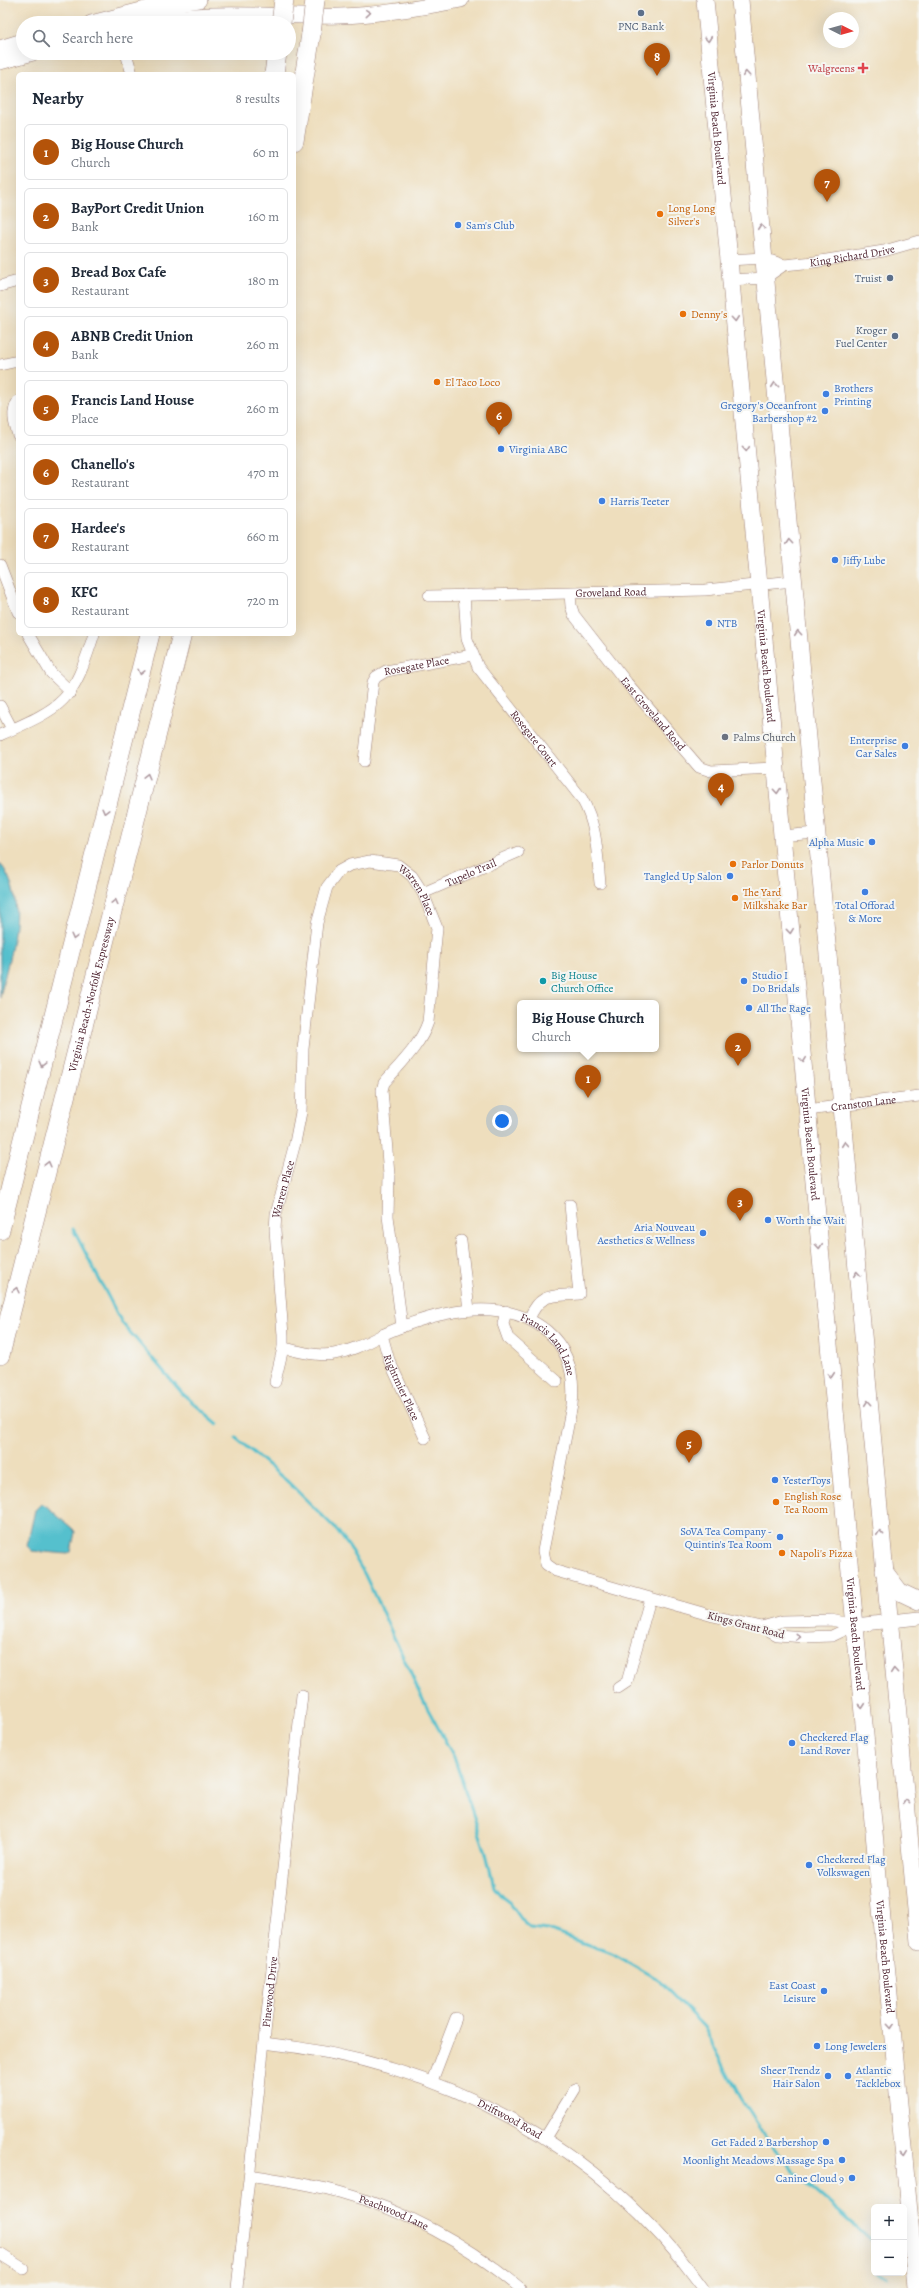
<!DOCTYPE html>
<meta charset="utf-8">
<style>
body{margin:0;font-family:Alegreya,serif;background:#f6f6f7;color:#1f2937}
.controls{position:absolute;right:12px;bottom:12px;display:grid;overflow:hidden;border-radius:6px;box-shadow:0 4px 16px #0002}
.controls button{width:36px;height:36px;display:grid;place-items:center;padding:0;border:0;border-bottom:1px solid #e0e1e3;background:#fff;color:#1f2937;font:20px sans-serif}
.compass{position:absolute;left:823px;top:12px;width:36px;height:36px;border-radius:50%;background:#fff;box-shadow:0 4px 16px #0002;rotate:95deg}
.you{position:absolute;left:502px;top:1121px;width:14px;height:14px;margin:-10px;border:3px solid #fff;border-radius:50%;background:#1a73e8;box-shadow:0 0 0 6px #1a73e833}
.badge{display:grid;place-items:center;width:26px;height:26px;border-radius:50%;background:#b45309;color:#fff;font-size:13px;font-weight:700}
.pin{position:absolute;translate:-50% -33px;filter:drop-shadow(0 1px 2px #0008)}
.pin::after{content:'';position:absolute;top:21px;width:14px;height:12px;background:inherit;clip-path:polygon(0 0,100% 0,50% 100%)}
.popup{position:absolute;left:517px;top:1000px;width:142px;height:52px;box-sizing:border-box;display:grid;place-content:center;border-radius:6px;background:#fff;filter:drop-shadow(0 1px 3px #0005);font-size:13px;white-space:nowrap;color:#747a83}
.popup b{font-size:15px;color:#1f2937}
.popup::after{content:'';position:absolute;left:50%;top:100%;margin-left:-8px;border:8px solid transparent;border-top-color:#fff}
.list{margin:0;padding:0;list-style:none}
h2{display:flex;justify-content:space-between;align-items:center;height:52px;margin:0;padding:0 16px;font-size:17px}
h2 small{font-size:13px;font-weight:400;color:#747a83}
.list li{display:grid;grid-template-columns:26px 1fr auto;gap:12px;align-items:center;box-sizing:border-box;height:56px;margin:0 8px 8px;padding:0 8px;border:1px solid #e0e1e3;border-radius:6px}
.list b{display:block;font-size:15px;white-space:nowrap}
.list p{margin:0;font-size:13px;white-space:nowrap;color:#747a83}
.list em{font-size:13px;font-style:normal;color:#747a83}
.icon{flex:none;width:22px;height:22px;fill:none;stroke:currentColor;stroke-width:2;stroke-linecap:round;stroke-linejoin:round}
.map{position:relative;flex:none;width:919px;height:2288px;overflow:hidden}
.search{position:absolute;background:#fff;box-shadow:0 4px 16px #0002;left:16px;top:16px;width:280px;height:44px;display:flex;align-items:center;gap:10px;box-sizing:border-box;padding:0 14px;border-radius:22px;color:#747a83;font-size:15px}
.panel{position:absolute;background:#fff;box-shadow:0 4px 16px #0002;left:16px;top:72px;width:280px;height:564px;border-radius:6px}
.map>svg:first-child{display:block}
.water{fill:#54c0cd;stroke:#4f707c}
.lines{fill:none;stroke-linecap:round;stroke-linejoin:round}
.stream{stroke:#54c0cd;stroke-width:3}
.minor-casing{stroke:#9c7e74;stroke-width:12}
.tertiary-casing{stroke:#9c7e74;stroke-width:14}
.secondary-casing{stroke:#9c7e74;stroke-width:16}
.primary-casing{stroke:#9c7e74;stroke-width:18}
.motorway-casing{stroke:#9c7e74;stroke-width:20}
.minor{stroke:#fff;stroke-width:11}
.tertiary{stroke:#fff;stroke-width:13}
.secondary{stroke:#fff;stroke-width:15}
.primary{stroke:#fff;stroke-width:17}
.motorway{stroke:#fff;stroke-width:19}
.motorway-bridge-casing{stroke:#9c7e74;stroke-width:20;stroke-linecap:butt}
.motorway-bridge{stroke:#fff;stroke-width:19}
.oneway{stroke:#ae9aa0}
.service-dot{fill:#5c6f8a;stroke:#f6f6f2;stroke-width:1.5}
.health-dot{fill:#e0444e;stroke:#f6f6f2;stroke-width:1.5}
.food-dot{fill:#e8710a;stroke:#f6f6f2;stroke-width:1.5}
.shop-dot{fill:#3f7fe0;stroke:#f6f6f2;stroke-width:1.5}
.worship-dot{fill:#6b7280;stroke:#f6f6f2;stroke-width:1.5}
.culture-dot{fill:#0f9aa8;stroke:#f6f6f2;stroke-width:1.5}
.labels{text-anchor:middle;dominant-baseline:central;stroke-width:4;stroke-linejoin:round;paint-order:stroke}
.service-label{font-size:11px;fill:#4e5e75;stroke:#f6f6f2;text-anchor:end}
.health-label{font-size:11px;fill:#be3a42;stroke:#f6f6f2;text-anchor:end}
.street-label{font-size:11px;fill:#4a1f2b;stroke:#f6f6f2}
.food-label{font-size:11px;fill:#c56008;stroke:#f6f6f2;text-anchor:start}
.shop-label{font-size:11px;fill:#366cbe;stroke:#f6f6f2;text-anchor:start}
.worship-label{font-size:11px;fill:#5b616d;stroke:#f6f6f2;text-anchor:start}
.culture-label{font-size:11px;fill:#0d838f;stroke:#f6f6f2;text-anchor:start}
</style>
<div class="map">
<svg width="919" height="2288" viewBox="0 0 919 2288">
<rect width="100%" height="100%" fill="#f6f6f2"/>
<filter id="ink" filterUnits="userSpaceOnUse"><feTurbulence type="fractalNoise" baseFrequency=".025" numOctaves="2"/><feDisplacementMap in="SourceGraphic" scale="8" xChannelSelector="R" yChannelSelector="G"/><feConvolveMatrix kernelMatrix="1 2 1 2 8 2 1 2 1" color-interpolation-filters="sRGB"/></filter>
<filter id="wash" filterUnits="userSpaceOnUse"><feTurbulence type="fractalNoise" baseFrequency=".012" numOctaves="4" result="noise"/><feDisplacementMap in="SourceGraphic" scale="16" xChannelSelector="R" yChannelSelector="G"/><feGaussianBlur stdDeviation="0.9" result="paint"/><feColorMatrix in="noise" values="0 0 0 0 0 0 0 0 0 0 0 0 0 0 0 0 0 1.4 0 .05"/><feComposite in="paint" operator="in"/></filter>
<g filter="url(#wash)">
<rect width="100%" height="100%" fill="#eedebd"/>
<g class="water">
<path d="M 0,863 C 31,903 8,955 0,998 Z"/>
<polygon points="41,1504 45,1505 73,1529 75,1532 71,1552 68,1554 32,1551 27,1546 35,1510"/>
</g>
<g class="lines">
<g class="stream">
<polyline points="73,1229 122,1323 183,1394 218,1424"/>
<polyline points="236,1438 288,1482 337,1530 349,1547 365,1575 424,1702 454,1757 486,1853 494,1887 502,1897 510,1903 524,1923 530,1928 548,1930 612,1953 656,1978 704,2027 741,2099 774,2149 798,2176 874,2242"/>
<polyline points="874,2267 874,2271"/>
<polyline points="875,2273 886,2279"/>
</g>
</g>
</g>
<g filter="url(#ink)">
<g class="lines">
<g class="minor-casing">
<g id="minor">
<polyline points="126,53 132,74"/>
<path id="s1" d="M 729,260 L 763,258 L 784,265 L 814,262 L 884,251 L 919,241"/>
<polyline points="731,280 765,278 784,265"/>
<polyline points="0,286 18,281"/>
<polyline points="0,365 18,361"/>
<path d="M 18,401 C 11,412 14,423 18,435"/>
<polyline points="0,565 18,612"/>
<path id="s2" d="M 570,594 L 571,606 L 574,615 L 627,683 L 699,767 L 711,771 L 776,768"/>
<path id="s3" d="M 464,595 L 467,639 L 478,667 L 582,799 C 597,825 597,853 600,883"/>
<path id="s4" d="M 429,596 L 705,590 L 793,581"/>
<polyline points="28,634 51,673 71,692"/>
<polyline points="0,706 12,729"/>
<path d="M 0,735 C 65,706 72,703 94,634"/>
<path id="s5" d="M 364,761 L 373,682 L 376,677 L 386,671 L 472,655"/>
<polyline points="781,836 816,833"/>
<path id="s6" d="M 423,893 L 518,852"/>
<path id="s7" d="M 807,1110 L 919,1096"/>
<polyline points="461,1241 469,1310"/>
<polyline points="506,1311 503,1324 508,1338 557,1381"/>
<path d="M 529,1319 C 541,1291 553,1297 579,1294 L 570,1205"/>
<path id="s8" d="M 382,1335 L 389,1360 L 425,1438"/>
<path id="s9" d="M 283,1348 C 299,1351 318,1357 334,1354 C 352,1351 366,1343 382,1335 C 431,1313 501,1293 547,1331 C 569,1350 575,1377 572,1405 L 543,1551 L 546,1564 L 556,1571 L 713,1616 L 762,1627 L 777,1635 L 805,1637 L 832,1636 L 855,1625"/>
<path id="s10" d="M 275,1382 L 283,1348 L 283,1335 L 275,1230 L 276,1214 L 295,1143 L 301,1112 L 303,1049 L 317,923 L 327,887 L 339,871 L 350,865 L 370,861 L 398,865 L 412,876 L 423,893 L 437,928 L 428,1022 C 420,1046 400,1064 384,1083 L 382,1090 L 389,1175 L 388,1216 L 402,1327"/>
<polyline points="762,1627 783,1621 831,1620 855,1625"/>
<polyline points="618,1688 627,1682 650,1599"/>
<path id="s11" d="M 264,2043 C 440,2062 598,2142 703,2288"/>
<polyline points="432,2081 456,2018"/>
<polyline points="545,2138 575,2089"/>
<path id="s12" d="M 250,2175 C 279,2180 310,2184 339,2192 C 405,2210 468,2244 520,2288"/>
<polyline points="0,2254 24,2269"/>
<path id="s13" d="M 237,2288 L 302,1695"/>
</g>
</g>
<g class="tertiary-casing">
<polyline id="tertiary" points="855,1625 919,1618"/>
</g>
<g class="secondary-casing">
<g id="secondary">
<polyline points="91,23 153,7 199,0"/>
<path d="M 146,23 C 211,8 275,18 340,16 C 381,15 421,8 461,0"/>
<polyline points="0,48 23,41"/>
<polyline points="0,62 33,53"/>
</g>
</g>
<g class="primary-casing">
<g id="primary">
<path id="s14" d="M 705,0 L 916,2288"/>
<polyline points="740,0 919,1942"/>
<polyline points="884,1571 900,1592 919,1601"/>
</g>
</g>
<g class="motorway-casing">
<g id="motorway">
<polyline points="274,74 277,53"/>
<polyline points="294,141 311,34"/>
<polyline points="0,1230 150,634"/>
<path id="s15" d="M 0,1355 L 182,634"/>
</g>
</g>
<use href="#minor" class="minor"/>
<use href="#tertiary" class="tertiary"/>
<use href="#secondary" class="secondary"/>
<use href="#primary" class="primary"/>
<use href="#motorway" class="motorway"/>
<g class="motorway-bridge-casing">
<g id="motorway-bridge">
<polyline points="281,23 284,0"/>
<polyline points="311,34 315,0"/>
</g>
</g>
<use href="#motorway-bridge" class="motorway-bridge"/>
</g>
<defs><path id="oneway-chevron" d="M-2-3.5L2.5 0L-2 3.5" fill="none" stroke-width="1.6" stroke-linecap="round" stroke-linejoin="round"/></defs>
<g class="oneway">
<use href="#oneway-chevron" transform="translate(368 13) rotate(-5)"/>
<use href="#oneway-chevron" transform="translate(708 39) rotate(85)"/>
<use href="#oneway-chevron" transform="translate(746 74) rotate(-95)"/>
<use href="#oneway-chevron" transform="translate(761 227) rotate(-95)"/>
<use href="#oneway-chevron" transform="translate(735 319) rotate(85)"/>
<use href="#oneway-chevron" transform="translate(775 385) rotate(-95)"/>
<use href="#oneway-chevron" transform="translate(746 449) rotate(85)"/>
<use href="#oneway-chevron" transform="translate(789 542) rotate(-95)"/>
<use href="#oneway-chevron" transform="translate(798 633) rotate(-95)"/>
<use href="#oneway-chevron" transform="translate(141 672) rotate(104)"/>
<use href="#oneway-chevron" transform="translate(147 776) rotate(-76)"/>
<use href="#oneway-chevron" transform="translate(777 791) rotate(85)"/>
<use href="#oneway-chevron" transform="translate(105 811) rotate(104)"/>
<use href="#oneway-chevron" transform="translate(115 902) rotate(-76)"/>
<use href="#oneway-chevron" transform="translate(790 931) rotate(84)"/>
<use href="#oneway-chevron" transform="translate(74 937) rotate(104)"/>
<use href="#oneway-chevron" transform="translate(803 1060) rotate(84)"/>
<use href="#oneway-chevron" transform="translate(42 1064) rotate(104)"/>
<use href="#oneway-chevron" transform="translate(845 1144) rotate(-95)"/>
<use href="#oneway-chevron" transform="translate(48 1164) rotate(-76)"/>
<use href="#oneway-chevron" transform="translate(819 1246) rotate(85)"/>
<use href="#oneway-chevron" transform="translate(857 1274) rotate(-95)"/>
<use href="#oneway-chevron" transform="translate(16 1290) rotate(-76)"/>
<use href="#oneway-chevron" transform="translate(831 1375) rotate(85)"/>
<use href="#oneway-chevron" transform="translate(868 1403) rotate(-95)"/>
<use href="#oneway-chevron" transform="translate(880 1533) rotate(-95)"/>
<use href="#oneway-chevron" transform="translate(798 1637) rotate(4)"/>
<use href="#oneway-chevron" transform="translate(894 1671) rotate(-95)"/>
<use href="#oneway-chevron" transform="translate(862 1706) rotate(85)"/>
<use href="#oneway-chevron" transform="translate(906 1802) rotate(-95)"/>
<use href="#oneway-chevron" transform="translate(891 2026) rotate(85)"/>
<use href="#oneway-chevron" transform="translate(903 2155) rotate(84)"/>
</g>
</g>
<g class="service-dot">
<circle cx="641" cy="13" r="4"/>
<circle cx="890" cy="278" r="4"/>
<circle cx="895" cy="336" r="4"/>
</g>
<path class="health-dot" d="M861 62h4v4h4v4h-4v4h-4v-4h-4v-4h4z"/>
<g class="food-dot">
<circle cx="660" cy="214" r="4"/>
<circle cx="683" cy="314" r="4"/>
<circle cx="437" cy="382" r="4"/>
<circle cx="733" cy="864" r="4"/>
<circle cx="735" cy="898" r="4"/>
<circle cx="776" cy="1502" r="4"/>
<circle cx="782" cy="1553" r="4"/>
</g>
<g class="shop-dot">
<circle cx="458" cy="225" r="4"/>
<circle cx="826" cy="394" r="4"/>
<circle cx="825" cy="411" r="4"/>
<circle cx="501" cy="449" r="4"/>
<circle cx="602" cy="501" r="4"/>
<circle cx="835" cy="560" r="4"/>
<circle cx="709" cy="623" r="4"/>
<circle cx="905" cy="746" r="4"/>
<circle cx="872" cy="842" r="4"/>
<circle cx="730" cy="876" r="4"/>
<circle cx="865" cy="892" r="4"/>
<circle cx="744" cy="981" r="4"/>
<circle cx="749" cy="1008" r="4"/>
<circle cx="768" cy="1220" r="4"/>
<circle cx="703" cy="1233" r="4"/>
<circle cx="775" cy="1480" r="4"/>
<circle cx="780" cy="1537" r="4"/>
<circle cx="792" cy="1743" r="4"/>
<circle cx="809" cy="1865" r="4"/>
<circle cx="824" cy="1991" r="4"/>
<circle cx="817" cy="2046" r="4"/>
<circle cx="828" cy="2076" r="4"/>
<circle cx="848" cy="2076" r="4"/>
<circle cx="826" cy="2142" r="4"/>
<circle cx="842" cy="2160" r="4"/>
<circle cx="852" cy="2178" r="4"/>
</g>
<circle class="worship-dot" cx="725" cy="737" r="4"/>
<circle class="culture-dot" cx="543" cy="981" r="4"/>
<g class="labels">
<g class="service-label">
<text x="641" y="26" text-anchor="middle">PNC Bank</text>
<text x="882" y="278">Truist</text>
<text x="887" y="330">Kroger<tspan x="887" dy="13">Fuel Center</tspan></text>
</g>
<g class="health-label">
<text x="855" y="68">Walgreens</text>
</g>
<g class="street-label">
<text stroke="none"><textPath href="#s14" startOffset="129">Virginia Beach Boulevard</textPath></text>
<text stroke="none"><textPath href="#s1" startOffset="125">King Richard Drive</textPath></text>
<text stroke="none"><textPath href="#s4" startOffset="182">Groveland Road</textPath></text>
<text stroke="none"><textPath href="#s5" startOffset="128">Rosegate Place</textPath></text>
<text stroke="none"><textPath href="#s14" startOffset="669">Virginia Beach Boulevard</textPath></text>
<text stroke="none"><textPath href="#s2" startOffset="148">East Groveland Road</textPath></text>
<text stroke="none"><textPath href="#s3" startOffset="165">Rosegate Court</textPath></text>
<text stroke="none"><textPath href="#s6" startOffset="52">Tupelo Trail</textPath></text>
<text stroke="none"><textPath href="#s10" startOffset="615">Warren Place</textPath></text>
<text stroke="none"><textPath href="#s15" startOffset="372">Virginia Beach-Norfolk Expressway</textPath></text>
<text stroke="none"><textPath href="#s7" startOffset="57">Cranston Lane</textPath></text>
<text stroke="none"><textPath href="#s14" startOffset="1149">Virginia Beach Boulevard</textPath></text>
<text stroke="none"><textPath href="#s10" startOffset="195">Warren Place</textPath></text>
<text stroke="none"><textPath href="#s9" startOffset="288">Francis Land Lane</textPath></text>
<text stroke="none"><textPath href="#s8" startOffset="56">Rightmier Place</textPath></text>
<text transform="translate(746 1625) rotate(15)">Kings Grant Road</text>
<text stroke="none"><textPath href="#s14" startOffset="1641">Virginia Beach Boulevard</textPath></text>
<text stroke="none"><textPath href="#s14" startOffset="1965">Virginia Beach Boulevard</textPath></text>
<text stroke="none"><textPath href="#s13" startOffset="298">Pinewood Drive</textPath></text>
<text stroke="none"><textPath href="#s11" startOffset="259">Driftwood Road</textPath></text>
<text stroke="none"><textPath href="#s12" startOffset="149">Peachwood Lane</textPath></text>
</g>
<g class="food-label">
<text x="668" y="208">Long Long<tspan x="668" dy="13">Silver's</tspan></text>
<text x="691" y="314">Denny's</text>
<text x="445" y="382">El Taco Loco</text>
<text x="741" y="864">Parlor Donuts</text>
<text x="743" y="892">The Yard<tspan x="743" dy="13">Milkshake Bar</tspan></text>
<text x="784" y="1496">English Rose<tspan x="784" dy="13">Tea Room</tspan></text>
<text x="790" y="1553">Napoli's Pizza</text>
</g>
<g class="shop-label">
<text x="466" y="225">Sam's Club</text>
<text x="834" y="388">Brothers<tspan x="834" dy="13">Printing</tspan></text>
<text x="817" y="405" text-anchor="end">Gregory's Oceanfront<tspan x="817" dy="13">Barbershop #2</tspan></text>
<text x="509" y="449">Virginia ABC</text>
<text x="610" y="501">Harris Teeter</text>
<text x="843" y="560">Jiffy Lube</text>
<text x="717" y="623">NTB</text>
<text x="897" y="740" text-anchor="end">Enterprise<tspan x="897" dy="13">Car Sales</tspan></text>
<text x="864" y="842" text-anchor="end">Alpha Music</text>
<text x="722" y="876" text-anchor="end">Tangled Up Salon</text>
<text x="865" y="905" text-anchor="middle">Total Offorad<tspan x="865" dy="13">&amp; More</tspan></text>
<text x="752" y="975">Studio I<tspan x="752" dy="13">Do Bridals</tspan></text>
<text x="757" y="1008">All The Rage</text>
<text x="776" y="1220">Worth the Wait</text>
<text x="695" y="1227" text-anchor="end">Aria Nouveau<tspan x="695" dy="13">Aesthetics &amp; Wellness</tspan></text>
<text x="783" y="1480">YesterToys</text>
<text x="772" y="1531" text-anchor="end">SoVA Tea Company -<tspan x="772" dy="13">Quintin's Tea Room</tspan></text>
<text x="800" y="1737">Checkered Flag<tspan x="800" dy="13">Land Rover</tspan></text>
<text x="817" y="1859">Checkered Flag<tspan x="817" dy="13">Volkswagen</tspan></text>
<text x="816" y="1985" text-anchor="end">East Coast<tspan x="816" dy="13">Leisure</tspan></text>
<text x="825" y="2046">Long Jewelers</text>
<text x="820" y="2070" text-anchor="end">Sheer Trendz<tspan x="820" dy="13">Hair Salon</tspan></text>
<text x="856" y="2070">Atlantic<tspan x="856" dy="13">Tacklebox</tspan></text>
<text x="818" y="2142" text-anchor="end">Get Faded 2 Barbershop</text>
<text x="834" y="2160" text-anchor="end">Moonlight Meadows Massage Spa</text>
<text x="844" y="2178" text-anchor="end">Canine Cloud 9</text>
</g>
<g class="worship-label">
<text x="733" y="737">Palms Church</text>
</g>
<g class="culture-label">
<text x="551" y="975">Big House<tspan x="551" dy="13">Church Office</tspan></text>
</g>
</g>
</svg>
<div class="controls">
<button>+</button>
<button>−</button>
</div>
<svg class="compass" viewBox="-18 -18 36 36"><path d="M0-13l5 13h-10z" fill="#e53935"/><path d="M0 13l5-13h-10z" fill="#747a83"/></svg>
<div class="you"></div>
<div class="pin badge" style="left:588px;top:1098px">1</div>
<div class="popup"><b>Big House Church</b>Church</div>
<div class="pin badge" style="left:738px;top:1066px">2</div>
<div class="pin badge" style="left:740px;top:1221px">3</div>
<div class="pin badge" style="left:721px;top:806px">4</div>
<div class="pin badge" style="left:689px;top:1463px">5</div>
<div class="pin badge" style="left:499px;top:435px">6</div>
<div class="pin badge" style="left:827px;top:202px">7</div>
<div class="pin badge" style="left:657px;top:76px">8</div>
<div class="search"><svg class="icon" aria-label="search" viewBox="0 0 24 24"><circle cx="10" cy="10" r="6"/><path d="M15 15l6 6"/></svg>Search here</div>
<section class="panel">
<h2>Nearby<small>8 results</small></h2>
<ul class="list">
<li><span class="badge">1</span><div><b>Big House Church</b><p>Church</p></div><em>60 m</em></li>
<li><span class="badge">2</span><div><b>BayPort Credit Union</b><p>Bank</p></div><em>160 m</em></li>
<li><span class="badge">3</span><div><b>Bread Box Cafe</b><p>Restaurant</p></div><em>180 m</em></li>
<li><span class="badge">4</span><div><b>ABNB Credit Union</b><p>Bank</p></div><em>260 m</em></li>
<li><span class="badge">5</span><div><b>Francis Land House</b><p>Place</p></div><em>260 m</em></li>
<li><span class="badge">6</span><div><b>Chanello's</b><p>Restaurant</p></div><em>470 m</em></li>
<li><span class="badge">7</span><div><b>Hardee's</b><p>Restaurant</p></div><em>660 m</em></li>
<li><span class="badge">8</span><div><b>KFC</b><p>Restaurant</p></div><em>720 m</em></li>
</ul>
</section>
</div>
